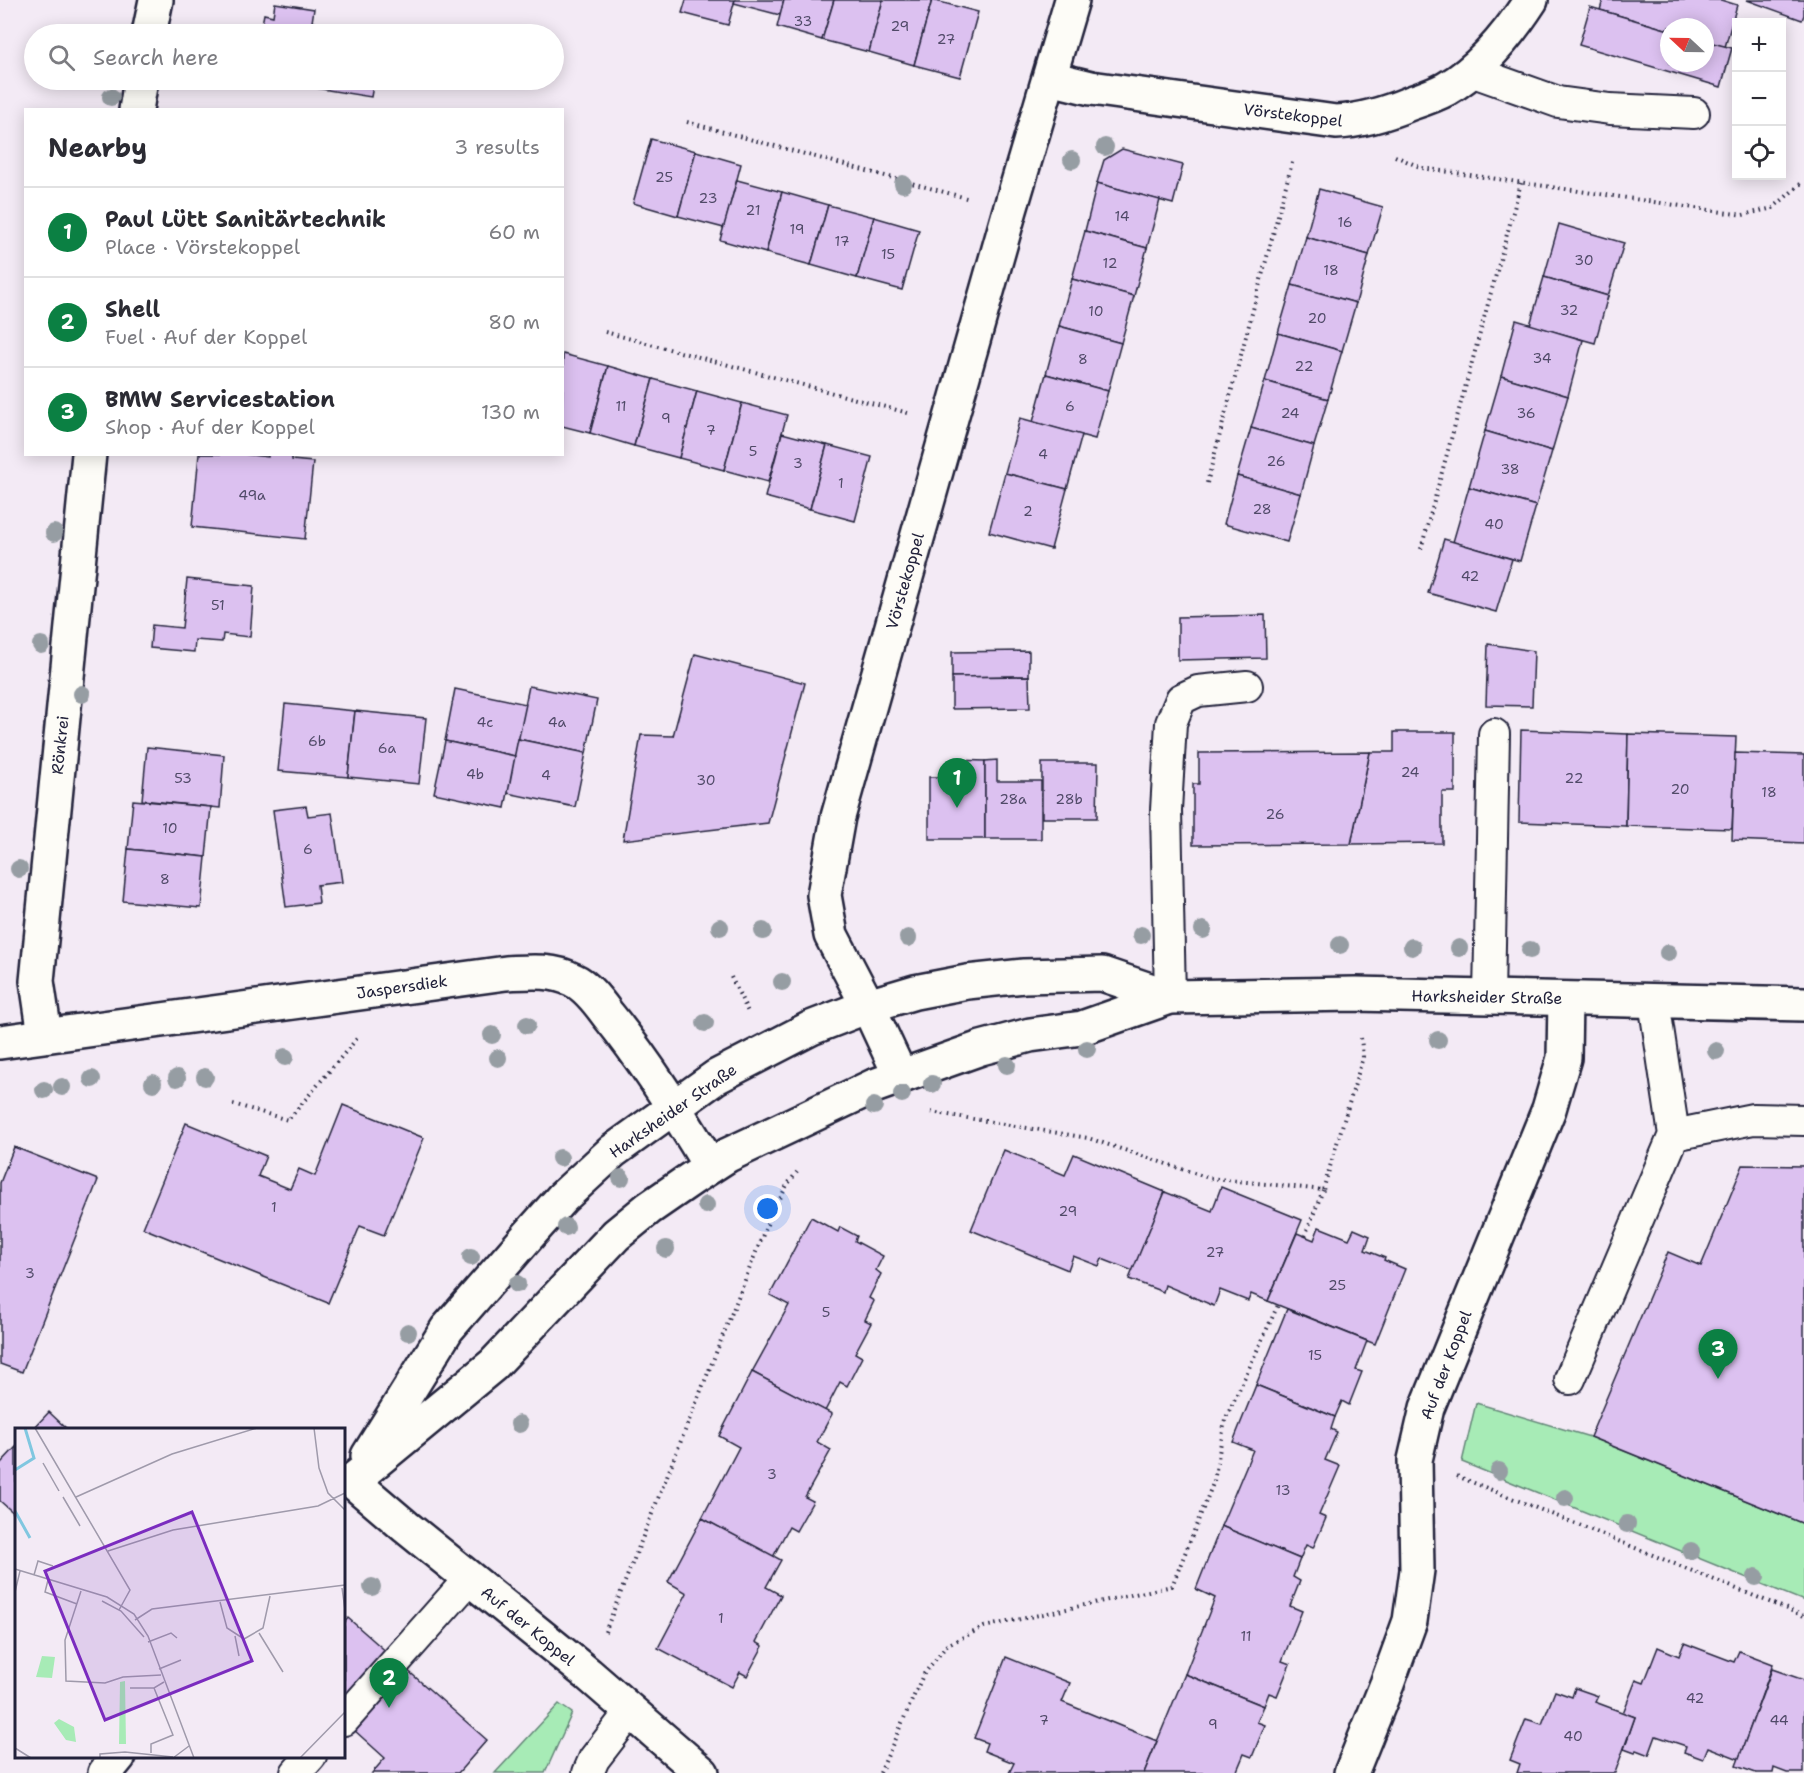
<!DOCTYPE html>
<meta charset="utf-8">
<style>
body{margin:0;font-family:"Shantell Sans",sans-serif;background:#f7f7f7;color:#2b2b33}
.controls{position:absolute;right:18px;top:18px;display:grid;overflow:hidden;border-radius:0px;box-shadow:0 3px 15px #0003}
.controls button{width:54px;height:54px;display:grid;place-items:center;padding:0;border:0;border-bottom:2px solid #e1e1e2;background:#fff;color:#2b2b33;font:30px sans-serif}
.compass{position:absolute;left:1660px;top:18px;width:54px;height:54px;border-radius:50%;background:#fff;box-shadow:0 3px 15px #0003;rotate:292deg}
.you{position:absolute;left:768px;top:1209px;width:21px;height:21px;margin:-15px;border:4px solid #fff;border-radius:50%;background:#1a73e8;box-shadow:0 0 0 9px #1a73e833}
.badge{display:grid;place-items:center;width:39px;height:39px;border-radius:50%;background:#0b8043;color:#fff;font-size:20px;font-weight:700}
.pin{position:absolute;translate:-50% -50px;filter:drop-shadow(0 2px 3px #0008)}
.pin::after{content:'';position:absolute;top:32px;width:21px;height:18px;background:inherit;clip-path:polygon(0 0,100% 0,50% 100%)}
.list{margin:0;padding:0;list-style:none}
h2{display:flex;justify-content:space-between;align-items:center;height:78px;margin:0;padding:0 24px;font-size:26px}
h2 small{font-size:20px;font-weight:400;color:#7c7c81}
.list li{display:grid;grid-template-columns:39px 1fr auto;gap:18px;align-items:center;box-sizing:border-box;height:90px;padding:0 24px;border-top:2px solid #e1e1e2}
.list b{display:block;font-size:22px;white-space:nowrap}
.list p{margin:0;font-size:20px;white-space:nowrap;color:#7c7c81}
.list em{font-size:20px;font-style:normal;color:#7c7c81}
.icon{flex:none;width:33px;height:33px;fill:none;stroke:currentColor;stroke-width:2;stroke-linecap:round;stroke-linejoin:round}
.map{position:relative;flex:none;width:1804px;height:1773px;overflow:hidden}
.search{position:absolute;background:#fff;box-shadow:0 3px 15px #0003;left:24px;top:24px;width:540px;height:66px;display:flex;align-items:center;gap:15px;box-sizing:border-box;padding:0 21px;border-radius:33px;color:#7c7c81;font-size:22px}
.panel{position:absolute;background:#fff;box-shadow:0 3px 15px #0003;left:24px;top:108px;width:540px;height:348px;border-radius:0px}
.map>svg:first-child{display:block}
.green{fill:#a7ebb6;stroke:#648678;stroke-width:1.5}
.building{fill:#dcc1f0;stroke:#22223b;stroke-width:1.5}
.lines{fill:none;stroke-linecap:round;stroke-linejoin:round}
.lane-casing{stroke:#22223b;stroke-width:34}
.street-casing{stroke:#22223b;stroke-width:38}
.secondary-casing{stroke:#22223b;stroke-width:38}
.path{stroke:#22223b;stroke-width:4;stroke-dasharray:1.5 4.5;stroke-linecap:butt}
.lane{stroke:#fdfcf7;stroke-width:30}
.street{stroke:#fdfcf7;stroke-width:33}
.secondary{stroke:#fdfcf7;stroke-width:33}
.tree{fill:#969da3}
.labels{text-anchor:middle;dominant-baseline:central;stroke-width:6;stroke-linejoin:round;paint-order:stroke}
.number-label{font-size:14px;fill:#504a68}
.street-label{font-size:16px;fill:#22223b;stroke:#fdfcf7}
.inset-river{fill:none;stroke:#80c7e0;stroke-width:3}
.inset-road{fill:none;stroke:#9f9aab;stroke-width:1.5}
.view{fill:#7b2cbf;fill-opacity:0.15;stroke:#7b2cbf;stroke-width:3}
.inset-edge{fill:none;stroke:#22223b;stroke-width:3}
</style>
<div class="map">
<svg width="1804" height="1773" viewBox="0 0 1804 1773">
<rect width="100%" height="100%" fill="#f3eaf5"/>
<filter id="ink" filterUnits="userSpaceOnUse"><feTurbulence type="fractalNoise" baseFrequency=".0167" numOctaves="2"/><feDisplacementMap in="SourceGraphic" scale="12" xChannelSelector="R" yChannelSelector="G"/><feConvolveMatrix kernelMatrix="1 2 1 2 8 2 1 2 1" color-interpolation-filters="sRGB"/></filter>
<g filter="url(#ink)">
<g class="green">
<polygon points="1476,1403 1590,1437 1804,1524 1804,1601 1462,1462"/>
<polygon points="559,1704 572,1713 545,1773 495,1773"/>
</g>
<g class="building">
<polygon points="686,0 735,0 728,25 682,13"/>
<polygon points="735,0 784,0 780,15 734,3"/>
<polygon points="784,0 834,0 822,40 777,27"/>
<polygon points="834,0 883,0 869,52 822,40"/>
<polygon points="883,0 932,0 914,65 869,52"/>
<polygon points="932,0 978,12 960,77 914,65"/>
<polygon points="1603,0 1721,0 1737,5 1725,47 1705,41 1705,27 1669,27 1669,30 1600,10"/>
<polygon points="1747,0 1804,0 1804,15 1802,20"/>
<polygon points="275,3 314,9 312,22 380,34 260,34 264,14 273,16"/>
<polygon points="1590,7 1669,30 1669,63 1705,63 1705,41 1732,48 1721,87 1579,45"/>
<polygon points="266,80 374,80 371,97"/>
<polygon points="651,139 696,151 678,216 633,203"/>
<polygon points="1122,149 1183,165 1173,204 1097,183 1104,160"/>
<polygon points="696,151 741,164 724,228 678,216"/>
<polygon points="737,180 782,192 766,253 720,240"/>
<polygon points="1097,183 1160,200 1147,248 1085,231"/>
<polygon points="1319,189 1383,207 1369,255 1306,237"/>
<polygon points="782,192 828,205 811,265 766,253"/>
<polygon points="828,205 874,217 857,278 811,265"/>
<polygon points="874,217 919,230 902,290 857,278"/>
<polygon points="1559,224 1624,243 1608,296 1544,277"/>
<polygon points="1085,231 1147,248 1134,296 1072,279"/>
<polygon points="1306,237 1369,255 1356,303 1292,285"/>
<polygon points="1544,277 1608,296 1595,343 1530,325"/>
<polygon points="1072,279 1134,296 1121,343 1059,326"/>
<polygon points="1292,285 1356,303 1342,351 1278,333"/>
<polygon points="1516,320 1583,340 1568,396 1501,376"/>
<polygon points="1059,326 1121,343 1108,391 1046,374"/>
<polygon points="1278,333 1342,351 1328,399 1265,381"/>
<polygon points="563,354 608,366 590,433 562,426"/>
<polygon points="608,366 653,379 634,446 590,433"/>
<polygon points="1046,374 1108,391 1095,439 1033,422"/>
<polygon points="1501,376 1568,396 1552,451 1485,431"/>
<polygon points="653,379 697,391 679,458 634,446"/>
<polygon points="1265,381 1328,399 1314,446 1251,428"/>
<polygon points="697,391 742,403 724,470 679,458"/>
<polygon points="742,403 787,415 768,482 724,470"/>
<polygon points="1020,418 1082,435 1067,489 1005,473"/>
<polygon points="1251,428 1314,446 1301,494 1237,476"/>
<polygon points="1485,431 1552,451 1536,506 1469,487"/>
<polygon points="782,433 827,445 810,509 765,497"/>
<polygon points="827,445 872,457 855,521 810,509"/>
<polygon points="199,454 243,454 268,457 268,454 292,454 292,460 313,462 305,539 192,527"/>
<polygon points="1005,473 1067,489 1051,549 989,532"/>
<polygon points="1237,476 1301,494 1287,542 1224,524"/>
<polygon points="1469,487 1536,506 1520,561 1453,542"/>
<polygon points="1444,539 1512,559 1496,612 1428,593"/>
<polygon points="187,579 254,586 250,637 223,634 222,642 195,640 194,652 150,648 152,625 182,628"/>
<polygon points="1265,615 1266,658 1178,660 1178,617"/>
<polygon points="1488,644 1534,651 1532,706 1486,705"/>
<polygon points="1029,651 1029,676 952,677 952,652"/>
<polygon points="695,654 805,683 768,823 623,840 641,735 673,736"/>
<polygon points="1029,676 1030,708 952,709 952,677"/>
<polygon points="529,686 597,700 586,753 518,739"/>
<polygon points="455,689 526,704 515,756 445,741"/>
<polygon points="285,704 355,711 348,777 278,771"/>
<polygon points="355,711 426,718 419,784 348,777"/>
<polygon points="1521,730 1628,734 1626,826 1519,822"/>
<polygon points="1394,732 1455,732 1455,792 1442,792 1442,843 1351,844 1370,752 1394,752"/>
<polygon points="1628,734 1736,737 1732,829 1626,826"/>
<polygon points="518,739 586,753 575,807 507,793"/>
<polygon points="445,741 515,756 505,808 434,793"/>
<polygon points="147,747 224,755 220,808 142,800"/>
<polygon points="1370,752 1351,844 1193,845 1193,784 1199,784 1199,753"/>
<polygon points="1735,753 1804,755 1804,843 1732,840"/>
<polygon points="954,760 985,761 985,839 929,839 929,777 953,777"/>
<polygon points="997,760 997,781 1041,781 1041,839 985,839 985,761"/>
<polygon points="1042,763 1098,763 1097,818 1042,818"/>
<polygon points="133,800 211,807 206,857 128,849"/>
<polygon points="306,806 308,816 332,813 342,882 317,885 319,903 286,907 273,810"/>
<polygon points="128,849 206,857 201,908 123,901"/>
<polygon points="343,1105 424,1138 384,1235 360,1226 328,1303 143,1228 186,1123 266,1156 258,1176 290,1189 299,1169 315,1176"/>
<polygon points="14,1147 98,1180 22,1372 0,1364 0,1183"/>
<polygon points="1004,1150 1065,1175 1074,1154 1165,1192 1133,1271 1102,1259 1099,1266 1073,1256 1068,1270 971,1230"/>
<polygon points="1743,1165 1804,1166 1804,1524 1590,1437 1668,1252 1701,1266"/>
<polygon points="1221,1187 1302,1220 1268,1301 1251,1294 1248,1301 1220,1290 1214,1306 1165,1285 1163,1292 1129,1279 1165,1192 1212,1211"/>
<polygon points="811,1217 838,1232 840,1227 857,1236 855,1241 883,1256 876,1270 881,1274 869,1298 874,1301 865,1320 871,1323 855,1353 862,1357 847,1386 840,1382 825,1411 752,1372 789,1305 770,1295"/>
<polygon points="1319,1227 1349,1239 1354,1229 1370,1236 1365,1250 1385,1258 1384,1260 1405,1269 1375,1344 1268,1301 1297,1233 1314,1240"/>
<polygon points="1287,1309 1367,1341 1356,1370 1362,1372 1349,1405 1342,1401 1335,1417 1256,1385"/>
<polygon points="752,1372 832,1414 817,1442 831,1450 805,1497 813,1501 796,1531 789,1527 773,1557 702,1518 739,1447 719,1436"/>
<polygon points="1256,1385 1335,1417 1331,1429 1337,1432 1325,1460 1340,1466 1319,1515 1326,1518 1313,1548 1306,1545 1300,1559 1221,1526 1253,1450 1233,1442"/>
<polygon points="49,1412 68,1430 32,1430"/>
<polygon points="16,1447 16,1515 0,1501 0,1464"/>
<polygon points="702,1518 781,1560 766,1587 781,1595 756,1642 763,1646 747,1676 740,1672 732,1687 658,1648 687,1593 668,1582"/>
<polygon points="1221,1526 1300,1559 1293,1577 1300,1581 1290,1606 1302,1611 1282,1661 1290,1664 1277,1696 1269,1693 1264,1706 1185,1674 1215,1598 1196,1589"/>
<polygon points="348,1618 487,1740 458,1773 372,1773 385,1758 344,1721 344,1623"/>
<polygon points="1684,1643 1734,1662 1739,1651 1773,1664 1739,1759 1708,1747 1703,1759 1684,1752 1686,1746 1656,1736 1649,1755 1636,1750 1635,1753 1624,1749 1635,1717 1623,1713 1636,1680 1644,1683 1658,1647 1679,1656"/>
<polygon points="1006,1657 1070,1683 1062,1702 1157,1741 1144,1773 1009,1773 1014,1763 984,1751 987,1743 974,1738"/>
<polygon points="1772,1669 1804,1680 1804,1773 1787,1773 1774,1768 1773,1773 1756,1773 1736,1766"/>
<polygon points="1185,1674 1264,1706 1257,1722 1265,1725 1252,1757 1244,1754 1236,1773 1144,1773"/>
<polygon points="1575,1688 1598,1696 1595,1702 1635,1717 1615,1773 1517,1773 1520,1764 1510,1760 1526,1719 1542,1724 1555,1691 1572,1697"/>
</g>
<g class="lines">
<g class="lane-casing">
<g id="lane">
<polyline points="1471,71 1558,102 1610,109 1694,113"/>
<polyline points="1170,997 1166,810 1171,723 1181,699 1198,691 1247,686"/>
<polyline points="1489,997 1494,734"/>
<polyline points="1674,1135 1753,1119 1804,1120"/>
<polyline points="1570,1379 1674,1135 1654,1001"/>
<polyline points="344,1720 470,1578"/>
<polyline points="296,1773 311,1756"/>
<polyline points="588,1773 594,1759 631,1711"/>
</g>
</g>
<g class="street-casing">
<g id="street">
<polyline points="149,34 156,0"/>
<path d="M 1050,78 L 1091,88 L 1336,122 C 1362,121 1387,113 1411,103 C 1423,99 1435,95 1446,89 C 1481,69 1509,34 1531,0"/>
<polyline points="136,110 141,80"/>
<polyline points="45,1035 37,981 89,454"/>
<path d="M 0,1042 L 506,973 C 528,972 552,969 573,980 C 587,986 599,1003 608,1015 C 647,1063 679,1114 710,1166"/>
<polyline points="901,1077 868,1006 831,935 824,895 838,817 1010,210 1072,0"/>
<polyline points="352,1481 406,1527 588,1674 702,1773"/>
<polyline points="1351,1773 1387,1684 1410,1621 1417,1570 1415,1460 1427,1408 1549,1109 1564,1058 1565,999"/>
</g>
</g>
<g class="secondary-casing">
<g id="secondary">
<polyline points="368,1456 447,1329 528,1236 562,1198 613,1151 716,1077 811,1028 868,1006 915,992 967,982 1024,976 1102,974 1170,997"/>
<polyline points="352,1481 493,1365 616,1235 649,1208 691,1179 728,1155 874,1086 981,1048 1030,1035 1082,1028 1170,997 1356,994 1804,1004"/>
<polyline points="105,1773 119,1756"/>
</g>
</g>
<g class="path">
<polyline points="687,122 970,199"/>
<polyline points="1395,156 1422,168 1743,215 1773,208 1804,181"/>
<polyline points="605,332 908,413"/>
<polyline points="1207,483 1293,159"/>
<polyline points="1421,549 1521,183"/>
<polyline points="731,977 748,1012"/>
<polyline points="233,1104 288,1120 359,1036"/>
<polyline points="931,1112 1088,1138 1209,1178 1323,1190 1363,1057 1361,1038"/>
<polyline points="1305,1236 1323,1190"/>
<polyline points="1457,1476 1804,1616"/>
<polyline points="605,1632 768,1222 787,1185 797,1172"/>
<polyline points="880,1773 923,1675 947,1645 984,1627 1172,1586 1214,1481 1225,1420 1278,1305"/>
</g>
<use href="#lane" class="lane"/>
<use href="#street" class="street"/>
<use href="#secondary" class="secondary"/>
</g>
<g class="tree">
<circle cx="111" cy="97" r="9"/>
<circle cx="1105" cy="147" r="9"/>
<circle cx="1072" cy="160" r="9"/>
<circle cx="903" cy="184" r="9"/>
<circle cx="54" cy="533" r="9"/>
<circle cx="41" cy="645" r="9"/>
<circle cx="82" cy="694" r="9"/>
<circle cx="19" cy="869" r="9"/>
<circle cx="720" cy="927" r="9"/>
<circle cx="1203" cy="930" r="9"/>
<circle cx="763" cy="931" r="9"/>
<circle cx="1141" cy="935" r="9"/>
<circle cx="908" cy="938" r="9"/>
<circle cx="1340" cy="945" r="9"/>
<circle cx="1412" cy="947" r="9"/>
<circle cx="1459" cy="948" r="9"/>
<circle cx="1530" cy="950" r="9"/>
<circle cx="1668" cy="953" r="9"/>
<circle cx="782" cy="982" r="9"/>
<circle cx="705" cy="1023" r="9"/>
<circle cx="527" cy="1025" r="9"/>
<circle cx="492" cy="1035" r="9"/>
<circle cx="1438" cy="1040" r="9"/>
<circle cx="1087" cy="1049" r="9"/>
<circle cx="1716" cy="1051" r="9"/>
<circle cx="285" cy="1057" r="9"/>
<circle cx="498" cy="1058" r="9"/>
<circle cx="1007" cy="1065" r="9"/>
<circle cx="205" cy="1077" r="9"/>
<circle cx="177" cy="1078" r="9"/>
<circle cx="92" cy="1079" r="9"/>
<circle cx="153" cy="1083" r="9"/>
<circle cx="932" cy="1084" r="9"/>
<circle cx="62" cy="1087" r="9"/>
<circle cx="44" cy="1090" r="9"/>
<circle cx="902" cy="1094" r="9"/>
<circle cx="874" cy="1106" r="9"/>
<circle cx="560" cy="1158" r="9"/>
<circle cx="621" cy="1178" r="9"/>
<circle cx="706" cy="1205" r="9"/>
<circle cx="566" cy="1227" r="9"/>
<circle cx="666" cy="1249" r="9"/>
<circle cx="471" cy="1257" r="9"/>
<circle cx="517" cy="1284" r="9"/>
<circle cx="408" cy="1332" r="9"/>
<circle cx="519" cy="1424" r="9"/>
<circle cx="1499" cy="1471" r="9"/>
<circle cx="1565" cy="1498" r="9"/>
<circle cx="1627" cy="1524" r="9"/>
<circle cx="1691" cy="1551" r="9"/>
<circle cx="1756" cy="1577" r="9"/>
<circle cx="372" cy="1587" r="9"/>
</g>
</g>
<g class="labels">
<g class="number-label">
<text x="803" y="21">33</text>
<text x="900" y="26">29</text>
<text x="946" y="39">27</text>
<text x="664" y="177">25</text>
<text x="708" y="198">23</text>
<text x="753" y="210">21</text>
<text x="1122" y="216">14</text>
<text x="1345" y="222">16</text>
<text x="797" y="229">19</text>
<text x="842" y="241">17</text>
<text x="888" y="254">15</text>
<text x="1584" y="260">30</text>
<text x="1110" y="263">12</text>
<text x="1331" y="270">18</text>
<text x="1569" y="310">32</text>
<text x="1096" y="311">10</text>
<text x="1317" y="318">20</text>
<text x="1542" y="358">34</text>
<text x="1083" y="359">8</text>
<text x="1304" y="366">22</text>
<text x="621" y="406">11</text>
<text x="1070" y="406">6</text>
<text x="1290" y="413">24</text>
<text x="1526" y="413">36</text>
<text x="666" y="418">9</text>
<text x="711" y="430">7</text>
<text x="753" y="451">5</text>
<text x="1043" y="454">4</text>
<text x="1276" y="461">26</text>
<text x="798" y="463">3</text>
<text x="1510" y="469">38</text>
<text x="841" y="483">1</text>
<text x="252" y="495">49a</text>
<text x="1262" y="509">28</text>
<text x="1028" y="511">2</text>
<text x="1494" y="524">40</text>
<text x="1470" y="576">42</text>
<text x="218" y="605">51</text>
<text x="485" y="722">4c</text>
<text x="557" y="722">4a</text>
<text x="317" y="741">6b</text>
<text x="387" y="748">6a</text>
<text x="1410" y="772">24</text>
<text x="475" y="774">4b</text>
<text x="546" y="775">4</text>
<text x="183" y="778">53</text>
<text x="1574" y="778">22</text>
<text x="706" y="780">30</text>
<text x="1680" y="789">20</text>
<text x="1769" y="792">18</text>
<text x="1013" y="799">28a</text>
<text x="1069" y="799">28b</text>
<text x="1275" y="814">26</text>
<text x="170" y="828">10</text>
<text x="308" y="849">6</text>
<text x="165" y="879">8</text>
<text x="274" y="1207">1</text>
<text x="1068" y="1211">29</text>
<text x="1215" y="1252">27</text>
<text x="30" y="1273">3</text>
<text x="1337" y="1285">25</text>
<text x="826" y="1312">5</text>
<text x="1315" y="1355">15</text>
<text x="772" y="1474">3</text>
<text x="1283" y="1490">13</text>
<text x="721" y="1618">1</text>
<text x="1246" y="1636">11</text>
<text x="1695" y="1698">42</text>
<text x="1044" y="1720">7</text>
<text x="1779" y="1720">44</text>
<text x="1213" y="1724">9</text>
<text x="1573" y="1736">40</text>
</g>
<g class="street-label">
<text transform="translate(1293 115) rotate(7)">Vörstekoppel</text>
<text transform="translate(905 581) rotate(-74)">Vörstekoppel</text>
<text transform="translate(60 745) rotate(-84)">Rönkrei</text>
<text transform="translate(402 987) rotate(-8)">Jaspersdiek</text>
<text transform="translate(1487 997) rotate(1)">Harksheider Straße</text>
<text transform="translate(673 1111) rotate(-35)">Harksheider Straße</text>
<text transform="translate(1446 1365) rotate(-69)">Auf der Koppel</text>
<text transform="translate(528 1626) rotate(39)">Auf der Koppel</text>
</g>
</g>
<g transform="translate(15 1428)">
<rect width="330" height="330" fill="#f3eaf5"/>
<path d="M 27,228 L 40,229 L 37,250 L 21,249 ZM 110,253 L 111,316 L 104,316 L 105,254 ZM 44,291 L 59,299 L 61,314 L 51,312 L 39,295 Z" fill="#a7ebb6"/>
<path class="inset-river" d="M 0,42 L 19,30 L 10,0M 0,83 L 15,110"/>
<path class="inset-road" d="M 20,0 L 115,162 L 104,182M 299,0 L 304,40 L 313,65 L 330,82M 28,35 L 44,63M 48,69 L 65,98M 61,69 L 157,26 L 242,0M 93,123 L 158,102 L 303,78 L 330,65M 0,141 L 92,169 L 119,186 L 133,208 L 179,330M 19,147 L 23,133 L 38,138M 33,152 L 30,164 L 62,176M 327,160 L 330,182M 66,163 L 50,212 L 51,253 L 90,255 L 108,249 L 146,247M 0,164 L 5,143M 87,173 L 106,183 L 129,209M 205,174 L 212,200 L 229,211 L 248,200 L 255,168M 120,192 L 137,181 L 330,157M 244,205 L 268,244M 220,208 L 224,228M 133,214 L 156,205 L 162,210M 144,241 L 166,232M 115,260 L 139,260 L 149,254M 0,320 L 16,330M 136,325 L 136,316 L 158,307 L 139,260M 85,330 L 85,326 L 110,324 L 158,329M 158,330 L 174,318M 285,330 L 330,284"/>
<path class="view" d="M 177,84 L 237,233 L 90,292 L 30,143 Z"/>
<rect width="330" height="330" class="inset-edge"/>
</g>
</svg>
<div class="controls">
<button>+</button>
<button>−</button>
<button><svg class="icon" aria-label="locate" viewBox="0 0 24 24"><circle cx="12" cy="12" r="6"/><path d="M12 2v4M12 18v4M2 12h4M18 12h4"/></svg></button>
</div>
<svg class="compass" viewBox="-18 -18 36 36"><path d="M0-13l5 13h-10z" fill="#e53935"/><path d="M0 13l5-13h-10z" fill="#7c7c81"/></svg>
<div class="you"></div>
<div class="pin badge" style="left:957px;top:808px">1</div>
<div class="pin badge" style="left:389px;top:1708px">2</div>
<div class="pin badge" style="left:1718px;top:1379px">3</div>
<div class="search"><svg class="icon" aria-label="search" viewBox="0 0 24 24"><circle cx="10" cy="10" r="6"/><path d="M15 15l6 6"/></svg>Search here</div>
<section class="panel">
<h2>Nearby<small>3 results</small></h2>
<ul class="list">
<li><span class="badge">1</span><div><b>Paul Lütt Sanitärtechnik</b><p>Place · Vörstekoppel</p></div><em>60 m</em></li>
<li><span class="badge">2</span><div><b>Shell</b><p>Fuel · Auf der Koppel</p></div><em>80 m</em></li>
<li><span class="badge">3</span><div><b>BMW Servicestation</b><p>Shop · Auf der Koppel</p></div><em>130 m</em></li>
</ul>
</section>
</div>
